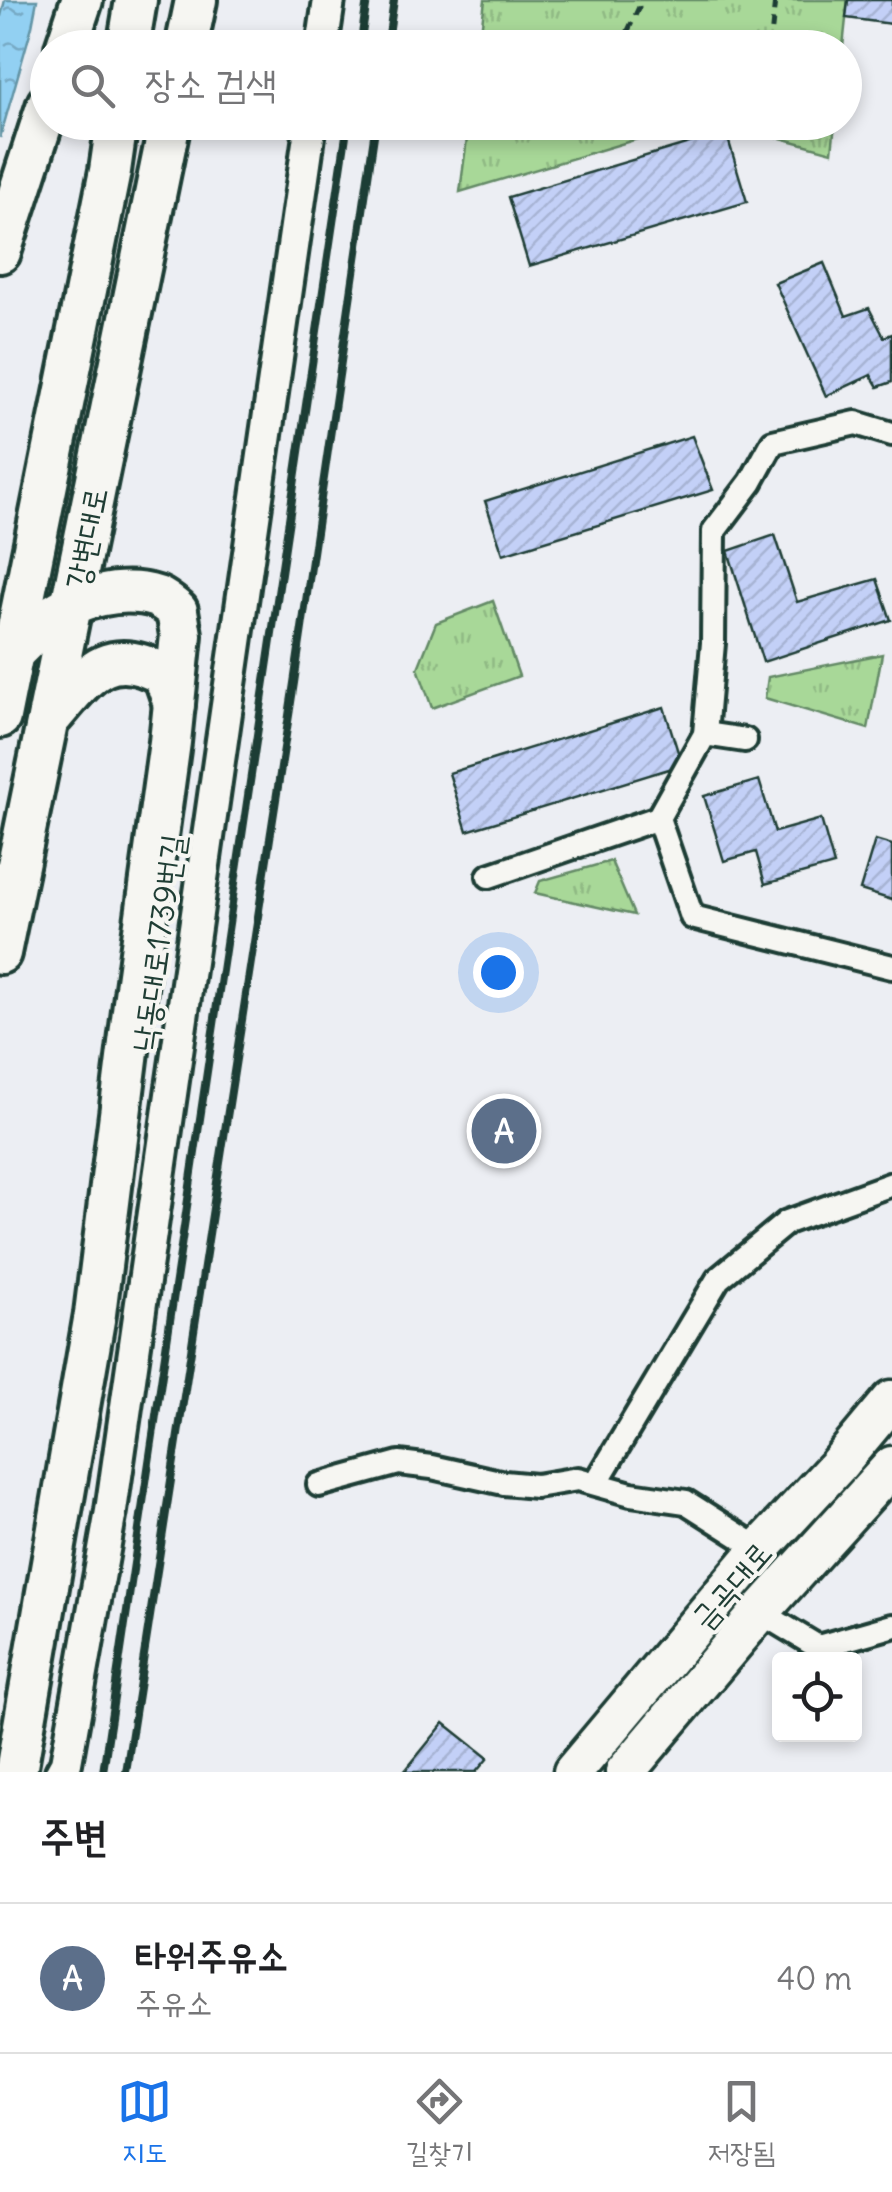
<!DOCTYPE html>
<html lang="ko">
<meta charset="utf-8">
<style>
body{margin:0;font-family:Delius,"Poor Story",sans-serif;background:#f2f2f2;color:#202124}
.controls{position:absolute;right:30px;bottom:30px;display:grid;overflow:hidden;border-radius:10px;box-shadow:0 5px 15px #0003}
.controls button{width:90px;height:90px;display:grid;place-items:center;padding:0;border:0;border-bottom:2px solid #e0e0e0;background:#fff;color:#202124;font:50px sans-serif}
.you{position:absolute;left:498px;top:972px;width:35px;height:35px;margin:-25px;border:8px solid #fff;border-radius:50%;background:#1a73e8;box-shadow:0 0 0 15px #1a73e833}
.badge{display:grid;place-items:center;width:65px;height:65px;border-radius:50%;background:#1a73e8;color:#fff;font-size:32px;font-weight:700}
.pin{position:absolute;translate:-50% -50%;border:5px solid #fff;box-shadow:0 2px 10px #0006}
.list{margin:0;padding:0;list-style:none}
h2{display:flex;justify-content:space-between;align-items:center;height:130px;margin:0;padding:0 40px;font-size:42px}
h2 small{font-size:32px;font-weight:400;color:#757577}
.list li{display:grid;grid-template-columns:65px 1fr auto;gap:30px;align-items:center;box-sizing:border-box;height:150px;padding:0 40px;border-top:2px solid #e0e0e0}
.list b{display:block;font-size:38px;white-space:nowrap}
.list p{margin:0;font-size:32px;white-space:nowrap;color:#757577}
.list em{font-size:32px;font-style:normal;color:#757577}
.icon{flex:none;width:55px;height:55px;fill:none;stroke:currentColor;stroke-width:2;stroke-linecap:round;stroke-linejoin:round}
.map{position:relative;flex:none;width:892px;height:1772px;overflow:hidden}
.search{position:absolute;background:#fff;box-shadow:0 5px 15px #0003;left:30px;right:30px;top:30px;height:110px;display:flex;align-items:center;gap:25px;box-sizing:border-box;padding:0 35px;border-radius:55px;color:#757577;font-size:38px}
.sheet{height:280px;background:#fff}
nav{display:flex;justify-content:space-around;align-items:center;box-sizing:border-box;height:140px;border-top:2px solid #e0e0e0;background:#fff;font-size:28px;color:#757577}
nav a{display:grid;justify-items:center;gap:5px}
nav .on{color:#1a73e8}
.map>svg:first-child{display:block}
.park{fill:url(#park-tufts);stroke:#648a66;stroke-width:2.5}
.water{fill:url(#water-ripples);stroke:#6495a6;stroke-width:2.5}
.building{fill:url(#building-hatch);stroke:#1f3d34;stroke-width:2.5}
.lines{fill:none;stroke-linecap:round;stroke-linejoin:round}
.minor-casing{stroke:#1f3d34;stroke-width:30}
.tertiary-casing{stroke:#1f3d34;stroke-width:38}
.primary-casing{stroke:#1f3d34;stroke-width:45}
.trunk-casing{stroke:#1f3d34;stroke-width:48}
.path{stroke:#1f3d34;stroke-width:5;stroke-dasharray:10 8;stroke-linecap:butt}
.minor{stroke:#f6f6f2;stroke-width:22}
.tertiary{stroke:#f6f6f2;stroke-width:30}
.primary{stroke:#f6f6f2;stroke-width:38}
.trunk{stroke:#f6f6f2;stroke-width:40}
.rail{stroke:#1f3d34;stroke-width:8}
.labels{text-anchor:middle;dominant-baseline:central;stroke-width:8;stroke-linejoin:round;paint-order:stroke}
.street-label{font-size:32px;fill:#1f3d34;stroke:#f6f6f2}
</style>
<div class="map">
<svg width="892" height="1772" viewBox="0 0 892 1772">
<defs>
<pattern id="park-tufts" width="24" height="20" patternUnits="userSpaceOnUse" patternTransform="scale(2.5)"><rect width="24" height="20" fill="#a8d898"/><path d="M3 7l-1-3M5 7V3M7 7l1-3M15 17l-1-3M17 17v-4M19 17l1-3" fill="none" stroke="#90ba84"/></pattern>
<pattern id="water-ripples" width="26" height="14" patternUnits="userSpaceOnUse" patternTransform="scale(2.5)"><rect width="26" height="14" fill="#92d0f2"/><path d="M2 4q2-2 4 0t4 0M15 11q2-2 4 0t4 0" fill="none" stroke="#77aac5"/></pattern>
<pattern id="building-hatch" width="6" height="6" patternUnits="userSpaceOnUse" patternTransform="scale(2.5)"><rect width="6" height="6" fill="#c3d0f7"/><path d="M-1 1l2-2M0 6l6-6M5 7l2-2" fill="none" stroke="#a7b4d4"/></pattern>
</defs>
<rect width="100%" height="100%" fill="#eceef3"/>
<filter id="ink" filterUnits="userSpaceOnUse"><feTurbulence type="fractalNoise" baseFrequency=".01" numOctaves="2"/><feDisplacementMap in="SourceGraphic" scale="20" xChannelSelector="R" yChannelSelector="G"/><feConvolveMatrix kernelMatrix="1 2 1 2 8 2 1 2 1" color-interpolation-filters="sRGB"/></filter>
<g filter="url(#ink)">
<g class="park">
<polygon points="485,0 848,0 843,47 479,48"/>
<polygon points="469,123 469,122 691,123 460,192"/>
<polygon points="726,123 835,123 832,152"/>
<polygon points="493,601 519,676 432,708 418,668 436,623"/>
<polygon points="882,654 868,729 765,698 768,677"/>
<polygon points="611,861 634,915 535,893 540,881"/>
</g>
<polygon class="water" points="5,0 37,0 32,26 0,138 0,20"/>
<g class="building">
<polygon points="848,0 892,0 892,24 846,18"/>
<polygon points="726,132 747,202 529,266 508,197"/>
<polygon points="824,263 846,316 869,308 884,337 892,334 892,382 878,387 871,375 826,396 775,283"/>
<polygon points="692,436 713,490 503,554 485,501"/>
<polygon points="775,535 797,602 877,579 891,620 763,662 728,551"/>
<polygon points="664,707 682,765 467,831 449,773"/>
<polygon points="759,780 775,832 821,819 834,865 765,884 756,852 724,861 704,796"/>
<polygon points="875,840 892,845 892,900 860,890"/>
<polygon points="444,1723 488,1758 476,1772 404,1772"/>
</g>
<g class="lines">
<g class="minor-casing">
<g id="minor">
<polyline points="892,434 856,423 773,442 751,482 714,531 713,643 705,734 658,818 692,917 892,967"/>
<polyline points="705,734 745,740"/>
<polyline points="489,876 658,818"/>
<polyline points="596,1483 718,1279 787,1222 892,1184"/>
<polyline points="319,1485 399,1463 432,1467 504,1483 536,1486 578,1479 631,1494 686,1502 760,1549"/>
<polyline points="760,1612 818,1647 892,1626"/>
</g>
</g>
<g class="tertiary-casing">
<g id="tertiary">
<polyline points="322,48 329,0"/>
<polyline points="61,1772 66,1763 111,1511 311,122"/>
</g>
</g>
<g class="primary-casing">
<g id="primary">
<polyline points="573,1772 760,1549 837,1466 892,1400"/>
<polyline points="625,1772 760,1612 892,1466"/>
</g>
</g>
<g class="trunk-casing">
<g id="trunk">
<polyline points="66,48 82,0"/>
<polyline points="128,48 136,0"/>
<polyline points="186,48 196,0"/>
<polyline points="0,252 48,104"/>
<path d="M 14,652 C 26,641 37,628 49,618 C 77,597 123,586 157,597 C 164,600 171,606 177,611 L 181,635 L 170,742 L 134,1003 L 95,1314 L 16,1772"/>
<path d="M 53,715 C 88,674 108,643 164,675 L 174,704"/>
<polyline points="0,717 110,171 117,122"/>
<polyline points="0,953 170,122"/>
</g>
</g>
<g class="path">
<polyline points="620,48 639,7 638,0"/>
<polyline points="647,48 669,42 678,48"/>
<polyline points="770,48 775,0"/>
<polyline points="610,122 613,134"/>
</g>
<use href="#minor" class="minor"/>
<use href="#tertiary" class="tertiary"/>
<use href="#primary" class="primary"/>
<use href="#trunk" class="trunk"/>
<g class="rail">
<polyline points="360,48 367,0"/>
<polyline points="387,48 394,0"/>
<polyline points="103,1772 348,122"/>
<polyline points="126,1772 294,683 376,122"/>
</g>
</g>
</g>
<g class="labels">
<g class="street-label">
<text transform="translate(86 538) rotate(-79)">강변대로</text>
<text transform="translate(158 943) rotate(-82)">낙동대로1739번길</text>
<text transform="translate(731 1585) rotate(-49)">금곡대로</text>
</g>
</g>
</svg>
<div class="controls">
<button><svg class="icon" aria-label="locate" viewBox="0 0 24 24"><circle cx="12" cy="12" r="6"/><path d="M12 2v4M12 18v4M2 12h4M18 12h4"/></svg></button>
</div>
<div class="you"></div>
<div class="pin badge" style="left:504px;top:1131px;background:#5c6f8a">A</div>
<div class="search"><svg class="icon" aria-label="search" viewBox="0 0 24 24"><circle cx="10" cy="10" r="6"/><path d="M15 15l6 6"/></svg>장소 검색</div>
</div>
<section class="sheet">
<h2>주변<small></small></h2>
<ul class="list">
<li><span class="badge" style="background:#5c6f8a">A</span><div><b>타워주유소</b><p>주유소</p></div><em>40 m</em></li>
</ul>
</section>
<nav>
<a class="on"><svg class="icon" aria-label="map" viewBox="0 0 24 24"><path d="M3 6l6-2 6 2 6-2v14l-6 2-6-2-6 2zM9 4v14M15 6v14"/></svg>지도</a>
<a><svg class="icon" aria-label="directions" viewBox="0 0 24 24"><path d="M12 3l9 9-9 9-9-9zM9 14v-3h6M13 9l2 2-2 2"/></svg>길찾기</a>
<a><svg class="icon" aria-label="saved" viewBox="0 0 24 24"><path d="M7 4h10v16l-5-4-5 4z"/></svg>저장됨</a>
</nav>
